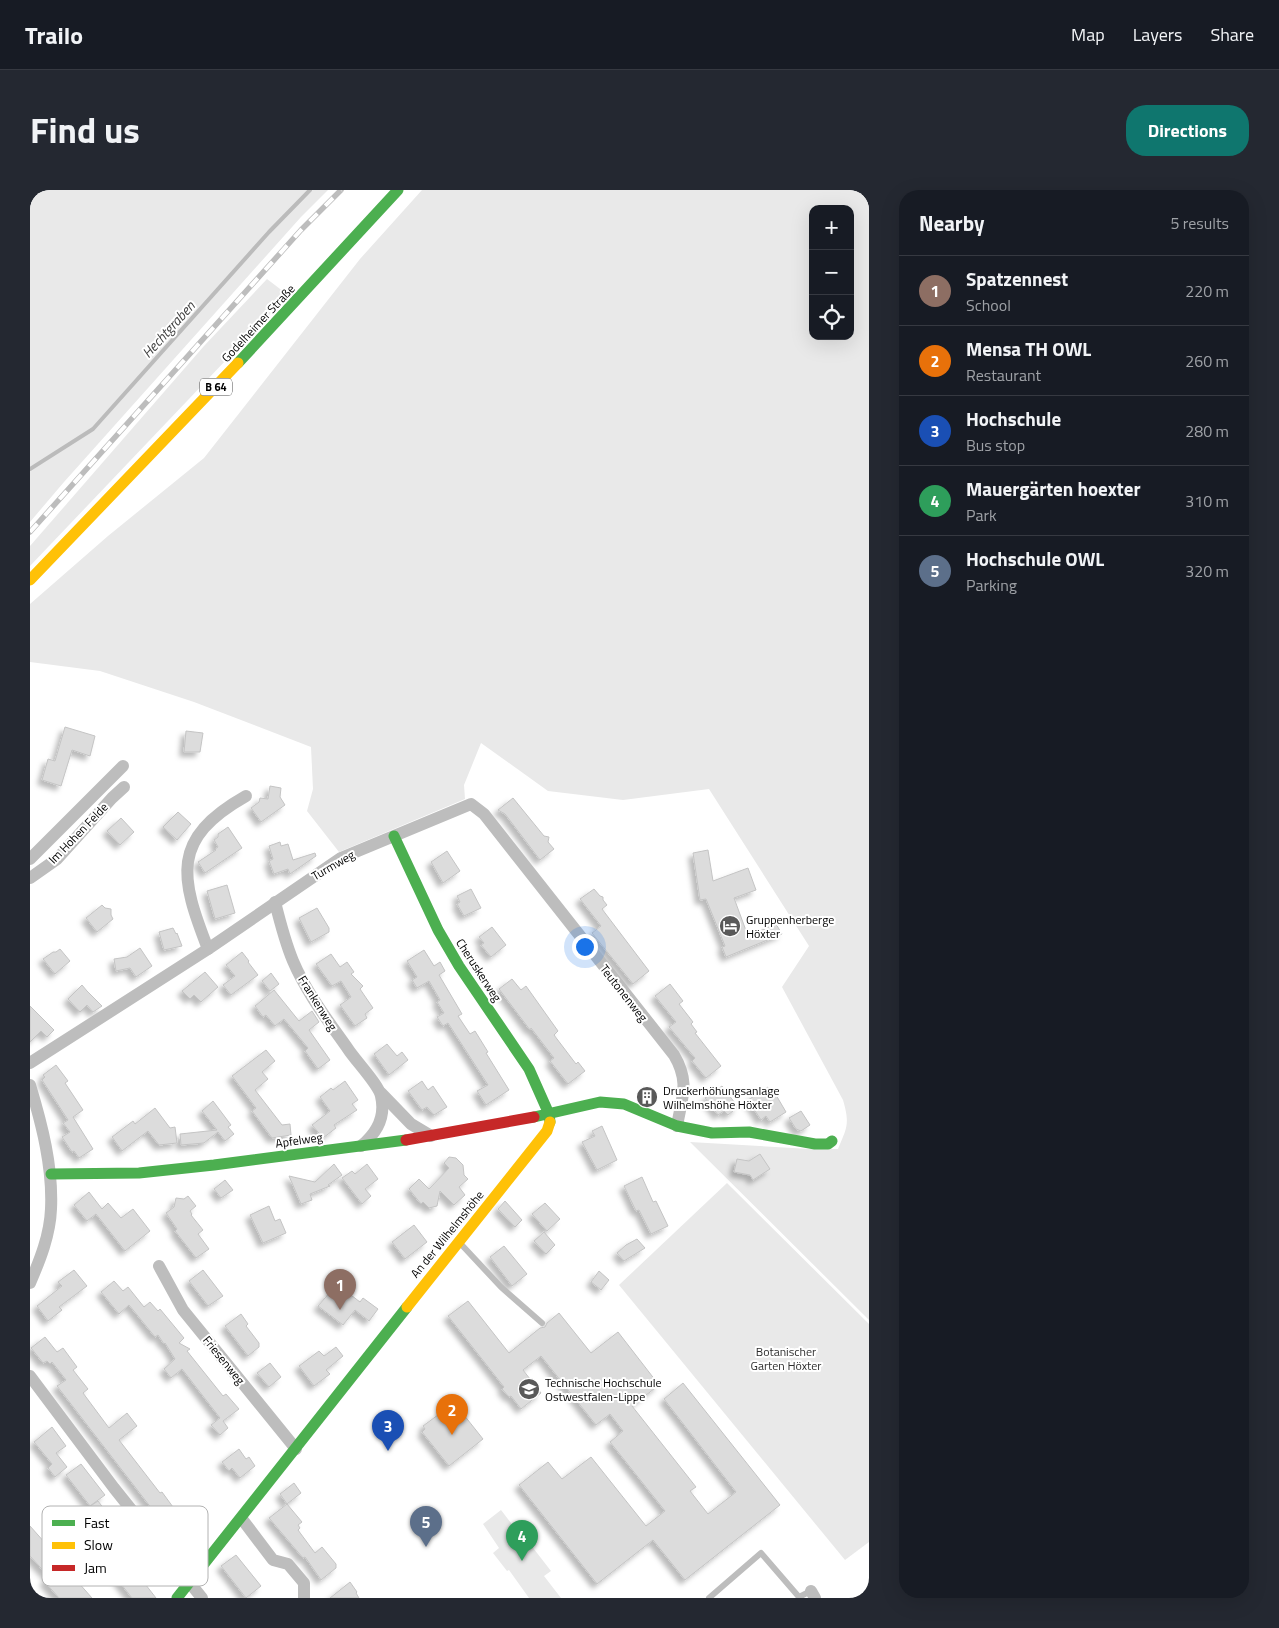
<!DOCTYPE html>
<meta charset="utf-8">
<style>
body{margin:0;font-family:"Titillium Web",sans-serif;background:#242831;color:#f1f3f6}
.controls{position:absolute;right:15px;top:15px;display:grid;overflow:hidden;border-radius:10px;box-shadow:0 5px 20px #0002}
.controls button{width:45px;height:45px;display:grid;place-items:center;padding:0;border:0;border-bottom:1px solid #363941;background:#171b24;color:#f1f3f6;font:25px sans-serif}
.you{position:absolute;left:554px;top:756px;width:18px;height:18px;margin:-12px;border:4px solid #fff;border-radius:50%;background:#1a73e8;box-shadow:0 0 0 8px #1a73e833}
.badge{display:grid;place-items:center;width:32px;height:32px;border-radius:50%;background:#0f766e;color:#fff;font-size:16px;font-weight:700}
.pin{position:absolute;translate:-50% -41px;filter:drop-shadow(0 1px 2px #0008)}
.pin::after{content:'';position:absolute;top:26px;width:18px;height:15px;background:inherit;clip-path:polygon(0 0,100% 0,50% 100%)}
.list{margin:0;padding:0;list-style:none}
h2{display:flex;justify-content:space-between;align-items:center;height:65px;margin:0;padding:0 20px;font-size:21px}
h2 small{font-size:16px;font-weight:400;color:#9ea1a6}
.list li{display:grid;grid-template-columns:32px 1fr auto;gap:15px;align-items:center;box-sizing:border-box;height:70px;padding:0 20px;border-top:1px solid #363941}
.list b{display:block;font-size:19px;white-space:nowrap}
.list p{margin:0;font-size:16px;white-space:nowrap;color:#9ea1a6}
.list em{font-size:16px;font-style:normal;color:#9ea1a6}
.icon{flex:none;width:28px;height:28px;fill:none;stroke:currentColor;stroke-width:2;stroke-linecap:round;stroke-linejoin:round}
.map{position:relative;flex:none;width:839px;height:1408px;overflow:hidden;border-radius:20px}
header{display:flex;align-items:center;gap:30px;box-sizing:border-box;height:70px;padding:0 25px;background:#171b24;border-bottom:1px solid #363941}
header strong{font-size:24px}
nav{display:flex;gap:28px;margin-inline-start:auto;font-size:18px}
.intro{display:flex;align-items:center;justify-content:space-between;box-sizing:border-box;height:120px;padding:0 30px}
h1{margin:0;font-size:35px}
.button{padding:12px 22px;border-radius:20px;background:#0f766e;color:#fff;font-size:18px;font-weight:700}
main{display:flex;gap:30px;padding:0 30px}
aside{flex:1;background:#171b24;border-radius:20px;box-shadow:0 5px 20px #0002}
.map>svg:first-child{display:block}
.green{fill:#e9e9e9;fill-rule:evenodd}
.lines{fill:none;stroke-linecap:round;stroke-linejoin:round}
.stream{stroke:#bbb;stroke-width:4}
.building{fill:#dcdcdc;stroke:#c4c4c4;filter:url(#shadow)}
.lane{stroke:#bdbdbd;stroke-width:6}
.street{stroke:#bdbdbd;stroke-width:12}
.fast{stroke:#4caf50;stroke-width:11}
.slow{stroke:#ffc107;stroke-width:11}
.jam{stroke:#c62828;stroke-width:11}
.rail-casing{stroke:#bdbdbd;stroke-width:5.5}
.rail{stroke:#fff;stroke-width:4;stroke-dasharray:11;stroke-linecap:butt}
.labels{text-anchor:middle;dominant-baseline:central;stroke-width:4;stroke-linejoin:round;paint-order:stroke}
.shield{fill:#fff;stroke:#4c4c4c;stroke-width:1}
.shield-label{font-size:11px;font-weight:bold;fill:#000}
.street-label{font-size:12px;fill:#000;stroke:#fff}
.poi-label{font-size:12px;fill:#000;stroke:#fff;text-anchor:start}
.park-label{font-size:12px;fill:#2e2e2e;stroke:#fff}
.water-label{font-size:14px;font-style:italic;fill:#3f3f3f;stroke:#fff}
.key{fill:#fff;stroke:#b2b2b2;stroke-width:1}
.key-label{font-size:14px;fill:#000}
</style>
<header>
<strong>Trailo</strong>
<nav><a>Map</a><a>Layers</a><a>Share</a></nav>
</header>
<div class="intro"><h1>Find us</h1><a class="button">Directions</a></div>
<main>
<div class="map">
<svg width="839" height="1408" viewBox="0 0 839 1408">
<defs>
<filter id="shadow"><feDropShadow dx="-4.5" dy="4.5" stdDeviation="2.5" flood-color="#0004"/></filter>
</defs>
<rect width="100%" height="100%" fill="#fff"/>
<g class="green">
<polygon points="0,0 298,0 271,27 34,292 0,332"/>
<path d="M 392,0 L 839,0 L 839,1130 L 660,952 L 780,959 L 808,959 C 817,937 820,934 813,910 L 752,797 L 779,756 L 679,599 L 593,610 L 518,601 L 451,553 L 434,595 L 435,609 L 309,662 L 277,621 L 283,599 L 281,557 L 164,512 L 70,481 L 0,472 L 0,414 L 78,346 L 174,268 L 330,69 ZM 783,19 L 820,19 L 820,146 L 783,146 Z"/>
<polygon points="237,89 258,105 0,376 0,356 174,156"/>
<polygon points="697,993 839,1134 839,1352 815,1370 589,1095"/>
<polygon points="471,1320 488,1342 490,1341 521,1381 514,1386 531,1408 499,1408 479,1380 477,1381 463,1363 469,1358 453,1334"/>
</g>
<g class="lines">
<polyline class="stream" points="0,279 63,239 239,42 280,0"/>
</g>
<g class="building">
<polygon points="35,537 65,546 60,566 42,560 31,596 12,590 18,569 25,571"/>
<polygon points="156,541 173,543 170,562 154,562"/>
<polygon points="240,596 251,598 250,607 255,615 231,632 221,618 229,612 230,608 238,609"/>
<polygon points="483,608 514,646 519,647 518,652 524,659 510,670 475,624 468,620"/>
<polygon points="148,622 161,634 147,650 133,637"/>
<polygon points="91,628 104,642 90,655 77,641"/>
<polygon points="198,637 212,658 175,683 168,672 186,660 185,659 188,657 184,650 188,647 188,644"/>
<polygon points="250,652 251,656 258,654 263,670 285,663 286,666 260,684 258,679 244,684 239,671 243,669 239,656"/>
<polygon points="678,660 683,691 718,678 726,700 704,708 718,746 746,734 752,744 696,767 692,757 695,756 676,709 670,710 663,663"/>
<polygon points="417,661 430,681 413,693 401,672"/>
<polygon points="197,695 205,723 185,729 177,701"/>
<polygon points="441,699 451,718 434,726 427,714 430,712 427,706"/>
<polygon points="564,699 570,706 573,707 573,710 577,715 572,719 619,781 603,794 562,743 571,736 550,709"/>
<polygon points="72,715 75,718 81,719 81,725 83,729 67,742 56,728"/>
<polygon points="287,718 299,738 299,742 281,752 269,728"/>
<polygon points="462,737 476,755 461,767 451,755 454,753 449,747"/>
<polygon points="143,738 146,744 147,743 152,756 134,760 129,742"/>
<polygon points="110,758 122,776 106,787 100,778 86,781 84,769 97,767"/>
<polygon points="30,759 40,771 25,784 13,769 23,762 26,762"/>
<polygon points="394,760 404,776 410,772 415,781 409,785 432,824 428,826 440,844 445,841 458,862 456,863 479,900 456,915 447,901 458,895 418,833 413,836 407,827 414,823 407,812 410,810 399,791 387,798 382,790 387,787 377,771"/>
<polygon points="212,762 219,771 218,772 228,785 201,805 193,795 205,786 196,775"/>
<polygon points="301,764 310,777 317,772 324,782 321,784 333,796 330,799 343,818 335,824 337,828 325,836 310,815 321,807 311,791 302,796 286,774"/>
<polygon points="175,782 188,797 171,812 164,805 160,809 152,801"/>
<polygon points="241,783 249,794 240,801 232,791"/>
<polygon points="482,789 491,800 496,796 528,841 524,845 546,874 548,872 555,881 538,894 520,871 524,868 501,838 500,840 469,799"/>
<polygon points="640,794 653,811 649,814 663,832 661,834 667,842 665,843 691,876 676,888 662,871 665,868 639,837 646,832 625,806"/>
<polygon points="52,795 57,801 72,816 63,822 57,815 50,822 38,809"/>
<polygon points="244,800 269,831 282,821 289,832 279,840 300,870 288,879 275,861 278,858 254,829 245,836 236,825 233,827 225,816"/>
<polygon points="0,816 24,840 17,847 11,841 0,852"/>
<polygon points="357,854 367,866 372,862 378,870 359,885 344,864"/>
<polygon points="236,860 245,871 232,882 238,889 225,900 252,935 260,934 261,945 242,948 222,921 226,918 202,886"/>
<polygon points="26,875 38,891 35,893 53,920 43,927 63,959 49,968 44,961 42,962 32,947 40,942 33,933 38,930 12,890 15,887 13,885"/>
<polygon points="315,891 328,910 322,914 327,920 304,935 306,938 293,948 282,935 300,921 290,907 301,898 303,900"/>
<polygon points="392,891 398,900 403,896 417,917 404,925 397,917 392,920 378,901"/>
<polygon points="692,896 708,917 698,925 694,921 688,925 675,908"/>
<polygon points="738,897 744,906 746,905 756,922 740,932 736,926 731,930 718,910"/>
<polygon points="183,911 201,935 198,937 204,944 195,951 188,942 174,953 151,955 150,944 187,940 172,921"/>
<polygon points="125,918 140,938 145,937 147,953 129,955 118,941 92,961 82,947 103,931 105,934"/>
<polygon points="771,921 780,935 771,941 766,939 759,928"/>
<polygon points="572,936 587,970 567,980 552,952 565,946 562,941"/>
<polygon points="730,964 740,979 723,990 720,985 704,982 707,969 719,971"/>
<polygon points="419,967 426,968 433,975 434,985 438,989 429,997 435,1005 424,1015 410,1001 407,1016 399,1018 393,1012 391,1014 379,999 389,989 399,999 419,978 414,973"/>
<polygon points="304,974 312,985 298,995 300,996 280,1004 282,1010 271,1014 259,986 285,992"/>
<polygon points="337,974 348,989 335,999 341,1006 332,1014 312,988 322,981 325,984"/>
<polygon points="612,987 623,1012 626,1011 638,1036 621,1044 609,1020 606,1021 594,996"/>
<polygon points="195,990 203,1000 191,1008 184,999"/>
<polygon points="59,1002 72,1019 78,1013 91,1028 103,1019 120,1041 95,1061 66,1024 57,1031 44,1015"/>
<polygon points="158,1006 166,1016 160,1021 162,1024 161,1025 173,1040 168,1044 179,1059 166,1068 145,1041 147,1039 136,1023 144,1017 146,1008 154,1009"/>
<polygon points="475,1011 492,1030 485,1037 468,1019"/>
<polygon points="515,1013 530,1029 517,1041 502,1024"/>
<polygon points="239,1016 245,1031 250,1029 256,1043 233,1053 220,1025"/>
<polygon points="384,1035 397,1052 375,1069 362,1052"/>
<polygon points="514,1042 525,1055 516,1064 504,1051"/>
<polygon points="607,1049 615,1058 594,1071 587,1063 596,1055"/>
<polygon points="474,1056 497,1084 482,1096 460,1067"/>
<polygon points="44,1080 57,1096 29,1117 32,1120 18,1131 7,1116 32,1096 28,1092"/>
<polygon points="173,1080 193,1106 178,1116 159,1091"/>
<polygon points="569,1081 579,1090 571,1100 561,1092"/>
<polygon points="84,1091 93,1101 98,1097 114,1117 120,1112 128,1121 130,1119 154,1148 149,1153 160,1159 157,1161 193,1206 196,1204 209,1219 193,1231 198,1238 190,1245 181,1235 190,1228 152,1179 141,1188 134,1179 145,1169 135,1153 134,1154 128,1145 125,1147 99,1115 89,1124 71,1102"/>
<polygon points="301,1101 312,1109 317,1102 330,1112 333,1108 348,1119 339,1131 325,1120 313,1135 288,1116"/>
<polygon points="438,1111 479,1163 510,1138 515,1137 517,1133 529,1123 561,1163 588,1142 629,1195 602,1216 666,1297 660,1301 678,1324 706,1302 634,1209 653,1193 750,1315 655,1390 623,1350 567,1394 489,1295 518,1272 532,1289 561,1267 616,1336 635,1321 580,1252 593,1241 580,1224 566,1235 511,1166 493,1180 511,1203 491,1219 481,1206 479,1207 472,1199 474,1197 418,1126"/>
<polygon points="211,1124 218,1134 216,1136 229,1153 229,1157 218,1166 195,1136"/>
<polygon points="15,1147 27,1162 33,1158 47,1177 43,1180 58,1199 53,1203 79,1238 97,1223 107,1236 89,1250 130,1303 132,1302 151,1328 158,1323 162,1342 170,1352 156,1363 27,1196 36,1190 22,1172 20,1174 17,1171 13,1173 1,1158"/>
<polygon points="306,1157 313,1166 296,1180 300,1184 284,1196 269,1176 289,1161 294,1166"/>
<polygon points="240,1173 251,1187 239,1197 227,1183"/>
<polygon points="426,1215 453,1249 419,1276 392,1242 395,1239 393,1236 420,1216 422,1218"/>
<polygon points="22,1237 36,1256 26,1263 37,1277 25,1287 18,1278 22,1274 4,1252"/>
<polygon points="209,1259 216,1269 219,1267 225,1276 210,1288 202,1278 199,1281 192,1272"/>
<polygon points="51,1274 75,1305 60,1316 36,1285"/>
<polygon points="264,1293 271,1303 257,1314 250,1304"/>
<polygon points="68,1311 106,1361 92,1372 68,1342 74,1336 59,1317"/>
<polygon points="257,1314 272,1332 268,1335 270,1338 268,1340 285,1363 292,1357 306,1374 306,1378 291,1390 275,1367 273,1368 239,1328"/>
<polygon points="0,1336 16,1354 14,1356 20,1363 18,1364 37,1385 40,1383 62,1408 29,1408 14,1391 19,1387 0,1366"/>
<polygon points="206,1365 231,1396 216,1408 191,1376"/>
<polygon points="102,1377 126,1408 102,1408 87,1389"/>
<polygon points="320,1392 327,1402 326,1403 329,1408 300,1408"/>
</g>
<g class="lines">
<g class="lane">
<polyline points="429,1052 471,1097 512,1133"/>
<polyline points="679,1408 731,1363 769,1407 781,1401"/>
</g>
<g class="street">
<polyline points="0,669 93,576"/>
<polyline points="0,688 27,669 82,608 94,597"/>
<path d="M 245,712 C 250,732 255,752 263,771 C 276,802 299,832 318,859 C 325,870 349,895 351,906 C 356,927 347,943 331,956"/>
<path d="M 178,759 C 150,687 140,649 216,606"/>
<path d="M 0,873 L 178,759 L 311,668 L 441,614 L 454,624 L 644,865 C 660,892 652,907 647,936"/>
<path d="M 0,895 C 12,935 23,977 21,1019 C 20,1045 10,1070 0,1093"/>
<polyline points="351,903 381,934 401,946"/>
<polyline points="129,1076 153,1120 266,1259"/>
<polyline points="0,1186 84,1298 172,1408"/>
<polyline points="212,1329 243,1370 258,1374 274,1393 274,1408"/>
<polyline points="781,1401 785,1408"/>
<polyline points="0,1407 1,1408"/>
</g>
<g class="fast">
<polyline points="208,173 368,0"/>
<polyline points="364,646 408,740 429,776 499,879 519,924 520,932"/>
<polyline points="504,927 570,912 594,914 647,936 682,943 719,942 785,954 798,954 802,951"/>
<polyline points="21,984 109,983 184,975 376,950"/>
<polyline points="147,1408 377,1117"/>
</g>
<g class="slow">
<polyline points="0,390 208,173"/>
<polyline points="377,1117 517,941 520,932"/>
</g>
<polyline class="jam" points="376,950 504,927"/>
<g class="rail-casing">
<polyline id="rail" points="0,342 271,40 311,0"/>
</g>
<use href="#rail" class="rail"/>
</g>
<defs>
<g id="hotel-disc" transform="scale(1.125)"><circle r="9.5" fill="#595959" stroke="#fff"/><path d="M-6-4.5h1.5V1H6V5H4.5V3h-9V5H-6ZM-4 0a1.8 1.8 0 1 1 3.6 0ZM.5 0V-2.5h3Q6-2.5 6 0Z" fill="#fff"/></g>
<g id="building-disc" transform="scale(1.125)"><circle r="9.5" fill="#595959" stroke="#fff"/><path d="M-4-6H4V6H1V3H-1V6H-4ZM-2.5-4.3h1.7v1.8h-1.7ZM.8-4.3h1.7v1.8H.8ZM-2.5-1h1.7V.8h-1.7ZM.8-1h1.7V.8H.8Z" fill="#fff"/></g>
<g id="university-disc" transform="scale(1.125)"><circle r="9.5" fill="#595959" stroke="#fff"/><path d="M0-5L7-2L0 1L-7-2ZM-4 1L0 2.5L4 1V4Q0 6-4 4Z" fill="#fff"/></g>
</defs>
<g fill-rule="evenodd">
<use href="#hotel-disc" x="700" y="736"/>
<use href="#building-disc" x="617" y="907"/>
<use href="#university-disc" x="499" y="1199"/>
</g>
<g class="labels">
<rect class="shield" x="170" y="188.5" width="32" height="17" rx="4"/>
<g class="shield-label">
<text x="186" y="197">B 64</text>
</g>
<g class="street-label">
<text transform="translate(228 133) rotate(-47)">Godelheimer Straße</text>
<text transform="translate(48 643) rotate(-46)">Im Hohen Felde</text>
<text transform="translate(303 675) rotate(-30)">Turmweg</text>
<text transform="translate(449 780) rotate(57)">Cheruskerweg</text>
<text transform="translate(594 803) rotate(52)">Teutonenweg</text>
<text transform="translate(288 813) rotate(58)">Frankenweg</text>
<text transform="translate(269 950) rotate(-8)">Apfelweg</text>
<text transform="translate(417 1044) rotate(-51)">An der Wilhelmshöhe</text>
<text transform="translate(194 1170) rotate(51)">Friesenweg</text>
</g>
<g class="poi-label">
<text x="716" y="729">Gruppenherberge<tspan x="716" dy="14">Höxter</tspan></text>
<text x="633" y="900">Druckerhöhungsanlage<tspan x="633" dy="14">Wilhelmshöhe Höxter</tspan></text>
<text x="515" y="1192">Technische Hochschule<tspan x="515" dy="14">Ostwestfalen-Lippe</tspan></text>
</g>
<g class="park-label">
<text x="756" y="1161">Botanischer<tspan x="756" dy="14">Garten Höxter</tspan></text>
</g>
<g class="water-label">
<text transform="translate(138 139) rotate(-48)">Hechtgraben</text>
</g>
</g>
<rect x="12" y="1316" width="166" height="80" rx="8" class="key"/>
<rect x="22" y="1330" width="23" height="6" fill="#4caf50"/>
<rect x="22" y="1352" width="23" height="7" fill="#ffc107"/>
<rect x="22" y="1375" width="23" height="6" fill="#c62828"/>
<g class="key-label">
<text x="54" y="1338">Fast</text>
<text x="54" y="1360">Slow</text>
<text x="54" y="1383">Jam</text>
</g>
</svg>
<div class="controls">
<button>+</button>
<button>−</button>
<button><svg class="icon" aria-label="locate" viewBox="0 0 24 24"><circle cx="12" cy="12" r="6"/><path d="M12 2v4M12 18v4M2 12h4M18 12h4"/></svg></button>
</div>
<div class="you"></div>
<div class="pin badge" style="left:310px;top:1120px;background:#8d6e63">1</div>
<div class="pin badge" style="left:422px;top:1245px;background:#e8710a">2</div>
<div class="pin badge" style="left:358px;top:1261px;background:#1a4fb4">3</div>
<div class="pin badge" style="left:492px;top:1371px;background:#2e9e5b">4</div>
<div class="pin badge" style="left:396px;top:1357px;background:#5c6f8a">5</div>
</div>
<aside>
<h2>Nearby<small>5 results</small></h2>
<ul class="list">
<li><span class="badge" style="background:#8d6e63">1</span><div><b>Spatzennest</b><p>School</p></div><em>220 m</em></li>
<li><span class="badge" style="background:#e8710a">2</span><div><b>Mensa TH OWL</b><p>Restaurant</p></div><em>260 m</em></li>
<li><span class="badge" style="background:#1a4fb4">3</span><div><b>Hochschule</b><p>Bus stop</p></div><em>280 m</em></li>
<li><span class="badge" style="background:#2e9e5b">4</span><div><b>Mauergärten hoexter</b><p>Park</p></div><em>310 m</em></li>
<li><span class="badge" style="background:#5c6f8a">5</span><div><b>Hochschule OWL</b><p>Parking</p></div><em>320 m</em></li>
</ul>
</aside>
</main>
